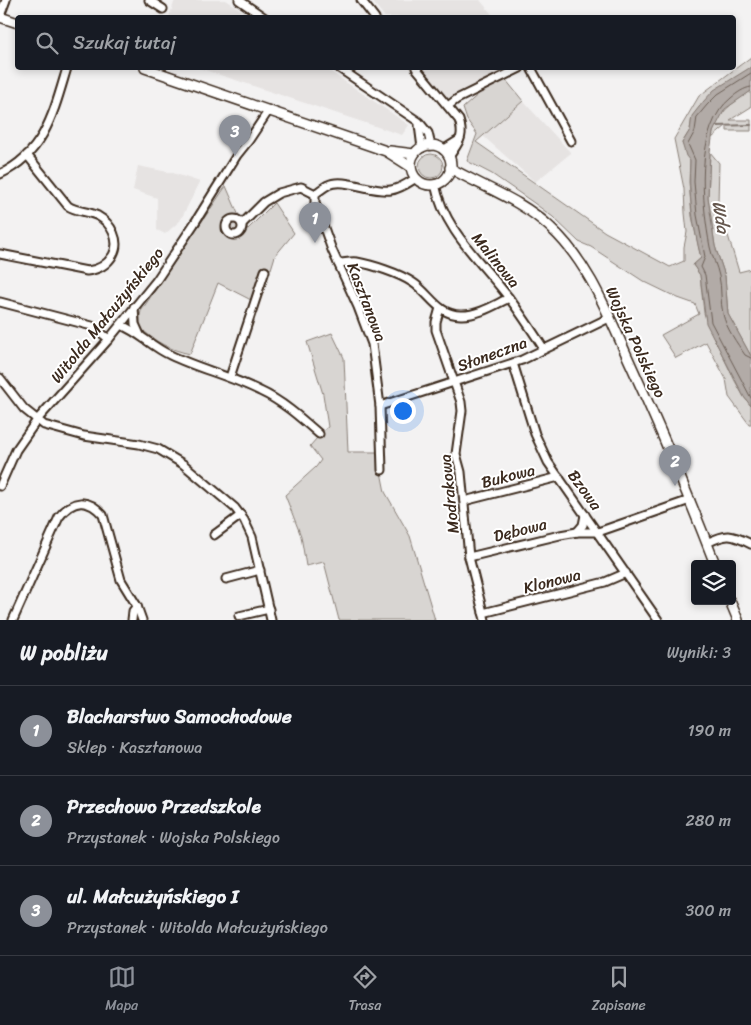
<!DOCTYPE html>
<html lang="pl">
<meta charset="utf-8">
<style>
body{margin:0;font-family:Sriracha,sans-serif;background:#20242c;color:#f1f3f6}
.controls{position:absolute;right:15px;bottom:15px;display:grid;overflow:hidden;border-radius:5px;box-shadow:0 2px 8px #0003}
.controls button{width:45px;height:45px;display:grid;place-items:center;padding:0;border:0;border-bottom:1px solid #363941;background:#171b24;color:#f1f3f6;font:25px sans-serif}
.you{position:absolute;left:402px;top:410px;width:18px;height:18px;margin:-12px;border:4px solid #fff;border-radius:50%;background:#1a73e8;box-shadow:0 0 0 8px #1a73e833}
.badge{display:grid;place-items:center;width:32px;height:32px;border-radius:50%;background:#8c9099;color:#fff;font-size:16px;font-weight:700}
.pin{position:absolute;translate:-50% -41px;filter:drop-shadow(0 1px 2px #0008)}
.pin::after{content:'';position:absolute;top:26px;width:18px;height:15px;background:inherit;clip-path:polygon(0 0,100% 0,50% 100%)}
.list{margin:0;padding:0;list-style:none}
h2{display:flex;justify-content:space-between;align-items:center;height:65px;margin:0;padding:0 20px;font-size:21px}
h2 small{font-size:16px;font-weight:400;color:#9ea1a6}
.list li{display:grid;grid-template-columns:32px 1fr auto;gap:15px;align-items:center;box-sizing:border-box;height:90px;padding:0 20px;border-top:1px solid #363941}
.list b{display:block;font-size:19px;white-space:nowrap}
.list p{margin:0;font-size:16px;white-space:nowrap;color:#9ea1a6}
.list em{font-size:16px;font-style:normal;color:#9ea1a6}
.icon{flex:none;width:28px;height:28px;fill:none;stroke:currentColor;stroke-width:2;stroke-linecap:round;stroke-linejoin:round}
.map{position:relative;flex:none;width:751px;height:620px;overflow:hidden}
.search{position:absolute;background:#171b24;box-shadow:0 2px 8px #0003;left:15px;right:15px;top:15px;height:55px;display:flex;align-items:center;gap:12px;box-sizing:border-box;padding:0 18px;border-radius:5px;color:#9ea1a6;font-size:19px}
.sheet{height:335px;background:#171b24}
nav{display:flex;justify-content:space-around;align-items:center;box-sizing:border-box;height:70px;border-top:1px solid #363941;background:#171b24;font-size:14px;color:#9ea1a6}
nav a{display:grid;justify-items:center;gap:2px}
nav .on{color:#8c9099}
.map>svg:first-child{display:block}
.built{fill:#e6e3e2}
.green{fill:#d8d5d2;stroke:#8a8078}
.water{fill:#b2aba7;stroke:#827770}
.lines{fill:none;stroke-linecap:round;stroke-linejoin:round}
.shore{stroke:#6b5e55;stroke-width:1}
.stream{stroke:#827770;stroke-width:2}
.minor-casing{stroke:#3b2a1e;stroke-width:11}
.tertiary-casing{stroke:#3b2a1e;stroke-width:12}
.minor{stroke:#fff;stroke-width:7}
.tertiary{stroke:#fff;stroke-width:9}
.labels{text-anchor:middle;dominant-baseline:central;stroke-width:4;stroke-linejoin:round;paint-order:stroke}
.street-label{font-size:16px;fill:#3b2a1e;stroke:#fff}
.water-label{font-size:18px;font-style:italic;fill:#65574e;stroke:#fff}
</style>
<div class="map">
<svg width="751" height="620" viewBox="0 0 751 620">
<rect width="100%" height="100%" fill="#f3f2f2"/>
<filter id="ink" filterUnits="userSpaceOnUse"><feTurbulence type="fractalNoise" baseFrequency=".02" numOctaves="2"/><feDisplacementMap in="SourceGraphic" scale="10" xChannelSelector="R" yChannelSelector="G"/><feConvolveMatrix kernelMatrix="1 2 1 2 8 2 1 2 1" color-interpolation-filters="sRGB"/></filter>
<g filter="url(#ink)">
<g class="built">
<polygon points="175,0 226,0 252,17 169,17"/>
<polygon points="371,0 480,0 494,17 385,17"/>
<polygon points="199,68 325,68 409,125 402,135"/>
<polygon points="420,68 514,68 447,101"/>
<polygon points="523,101 571,153 535,182 483,136"/>
<polygon points="138,166 173,173 200,182 180,221 165,234 157,230 157,198 133,190"/>
</g>
<g class="green">
<polygon points="751,57 751,67 737,77 692,116 690,130 682,143 690,160 689,182 692,216 701,258 693,265 700,275 704,313 713,336 735,381 744,397 751,406 751,424 749,424 729,397 726,379 706,342 676,358 661,335 699,314 695,304 678,298 643,281 591,247 579,242 553,217 534,203 492,174 467,161 477,134 467,120 463,108 501,74 523,101 476,142 605,232 670,267 684,261 684,247 687,232 685,213 684,189 674,139 699,96"/>
<path d="M 751,91 L 751,107 L 730,120 L 751,120 L 751,131 L 727,131 L 727,125 L 712,138 C 716,114 731,103 751,91 Z"/>
<polygon points="710,152 719,163 718,202 739,272 751,269 751,356 728,314 725,276 715,246 708,197"/>
<circle cx="431" cy="166" r="12"/>
<path d="M 226,186 L 239,216 L 248,229 L 274,203 L 294,233 L 275,256 L 271,269 L 263,267 L 251,300 L 218,283 L 190,354 C 171,350 154,342 140,327 L 140,316 L 141,311 Z"/>
<polygon points="332,333 344,358 348,452 377,452 385,492 410,536 435,620 339,620 324,562 306,566 301,536 285,495 316,467 321,460 310,446 324,430 328,427 323,394 307,342"/>
</g>
<path class="water" d="M 751,67 L 751,91 L 725,109 L 713,132 L 710,152 L 708,197 L 715,246 L 725,276 L 728,314 L 751,356 L 751,406 L 744,397 L 706,323 L 700,275 L 693,265 L 701,258 C 693,226 688,194 690,161 L 686,156 L 682,143 L 690,130 L 692,116 L 703,102 L 714,90 Z"/>
<g class="lines">
<g class="shore">
<polyline points="751,73 718,94 707,105 697,117 695,131 688,144 695,160 694,182 697,215 705,257 701,267 705,275 711,322 751,398"/>
<path d="M 751,87 C 744,88 737,93 731,98 C 694,127 702,205 710,247 C 712,257 717,266 719,276 C 722,288 720,302 723,314 C 726,328 737,343 745,355 L 751,358"/>
</g>
<polyline class="stream" points="716,126 751,125"/>
<g class="minor-casing">
<g id="minor">
<polyline points="149,0 163,9"/>
<polyline points="239,0 265,18"/>
<polyline points="361,0 375,18"/>
<polyline points="0,16 6,0"/>
<polyline points="339,68 419,122 428,133 431,146"/>
<path d="M 416,68 L 459,120 C 465,138 458,143 449,157"/>
<polyline points="531,68 571,141"/>
<polyline points="448,106 457,99 520,68"/>
<polyline points="419,125 422,148"/>
<polyline points="443,150 459,140"/>
<path d="M 0,174 C 45,153 54,111 67,68"/>
<path d="M 435,184 C 444,231 482,262 509,298 C 522,315 533,332 544,349"/>
<circle cx="234" cy="227" r="8"/>
<polyline points="242,224 264,202 279,193 301,187 315,194"/>
<path d="M 0,254 L 87,271 C 97,270 107,265 113,255 C 121,241 111,223 98,216 C 88,211 77,212 68,206 L 27,155"/>
<path d="M 338,263 C 344,263 351,261 357,262 C 373,265 398,273 412,282 C 430,293 438,316 462,315 C 479,315 494,305 509,298"/>
<polyline points="0,302 92,326 109,339"/>
<polyline points="134,307 135,324 140,335"/>
<polyline points="440,308 436,322 436,330 461,402 462,411 456,454 461,472 469,557 485,620"/>
<path d="M 121,325 C 139,332 152,347 170,355 C 199,369 231,376 260,391 C 282,401 301,418 319,434"/>
<polyline points="513,363 535,434 548,462 658,620"/>
<polyline points="230,377 265,271"/>
<polyline points="0,378 24,409 44,425 84,436 139,444 158,449 183,464 235,508 244,520 252,537 271,620"/>
<polyline points="380,406 522,360 609,318"/>
<path d="M 382,470 L 380,406 L 372,344 L 358,307 L 332,250 L 315,203 L 315,194 C 319,191 324,187 328,185 C 343,177 373,193 391,190 C 400,189 408,183 416,178"/>
<polyline points="0,486 16,450 37,420 109,339 156,281 194,224 237,155 249,140 269,110"/>
<polyline points="464,501 559,477"/>
<polyline points="577,532 583,525 585,515"/>
<polyline points="214,535 241,515"/>
<path d="M 707,543 C 727,533 731,534 751,544"/>
<polyline points="469,557 560,535 577,532 598,532 690,500"/>
<polyline points="226,579 260,570"/>
<polyline points="483,613 605,582 626,573"/>
<polyline points="239,616 269,609"/>
<path d="M 13,620 L 59,517 C 73,499 88,498 103,515 L 121,580 L 137,606 L 142,620"/>
<polyline points="132,620 133,611 137,606"/>
</g>
</g>
<g class="tertiary-casing">
<g id="tertiary">
<polyline points="0,17 18,23"/>
<polyline points="145,68 386,151 411,167"/>
<circle cx="431" cy="165" r="20"/>
<polyline points="390,151 414,154"/>
<path d="M 450,168 C 485,188 522,200 551,228 C 590,264 609,317 631,365 C 661,430 689,497 715,564"/>
<polyline points="730,601 738,620"/>
</g>
</g>
<use href="#minor" class="minor"/>
<use href="#tertiary" class="tertiary"/>
</g>
</g>
<g class="labels">
<g class="street-label">
<text transform="translate(496 260) rotate(51)">Malinowa</text>
<text transform="translate(367 302) rotate(69)">Kasztanowa</text>
<text transform="translate(107 315) rotate(-51)">Witolda Małcużyńskiego</text>
<text transform="translate(636 342) rotate(65)">Wojska Polskiego</text>
<text transform="translate(492 354) rotate(-20)">Słoneczna</text>
<text transform="translate(508 476) rotate(-14)">Bukowa</text>
<text transform="translate(585 490) rotate(54)">Bzowa</text>
<text transform="translate(449 494) rotate(-96)">Modrakowa</text>
<text transform="translate(520 530) rotate(-14)">Dębowa</text>
<text transform="translate(552 581) rotate(-14)">Klonowa</text>
</g>
<g class="water-label">
<text transform="translate(721 217) rotate(81)">Wda</text>
</g>
</g>
</svg>
<div class="controls">
<button><svg class="icon" aria-label="layers" viewBox="0 0 24 24"><path d="M12 4l9 5-9 5-9-5zM3 14l9 5 9-5"/></svg></button>
</div>
<div class="you"></div>
<div class="pin badge" style="left:315px;top:243px">1</div>
<div class="pin badge" style="left:675px;top:486px">2</div>
<div class="pin badge" style="left:235px;top:156px">3</div>
<div class="search"><svg class="icon" aria-label="search" viewBox="0 0 24 24"><circle cx="10" cy="10" r="6"/><path d="M15 15l6 6"/></svg>Szukaj tutaj</div>
</div>
<section class="sheet">
<h2>W pobliżu<small>Wyniki: 3</small></h2>
<ul class="list">
<li><span class="badge">1</span><div><b>Blacharstwo Samochodowe</b><p>Sklep · Kasztanowa</p></div><em>190 m</em></li>
<li><span class="badge">2</span><div><b>Przechowo Przedszkole</b><p>Przystanek · Wojska Polskiego</p></div><em>280 m</em></li>
<li><span class="badge">3</span><div><b>ul. Małcużyńskiego I</b><p>Przystanek · Witolda Małcużyńskiego</p></div><em>300 m</em></li>
</ul>
</section>
<nav>
<a class="on"><svg class="icon" aria-label="map" viewBox="0 0 24 24"><path d="M3 6l6-2 6 2 6-2v14l-6 2-6-2-6 2zM9 4v14M15 6v14"/></svg>Mapa</a>
<a><svg class="icon" aria-label="directions" viewBox="0 0 24 24"><path d="M12 3l9 9-9 9-9-9zM9 14v-3h6M13 9l2 2-2 2"/></svg>Trasa</a>
<a><svg class="icon" aria-label="saved" viewBox="0 0 24 24"><path d="M7 4h10v16l-5-4-5 4z"/></svg>Zapisane</a>
</nav>
